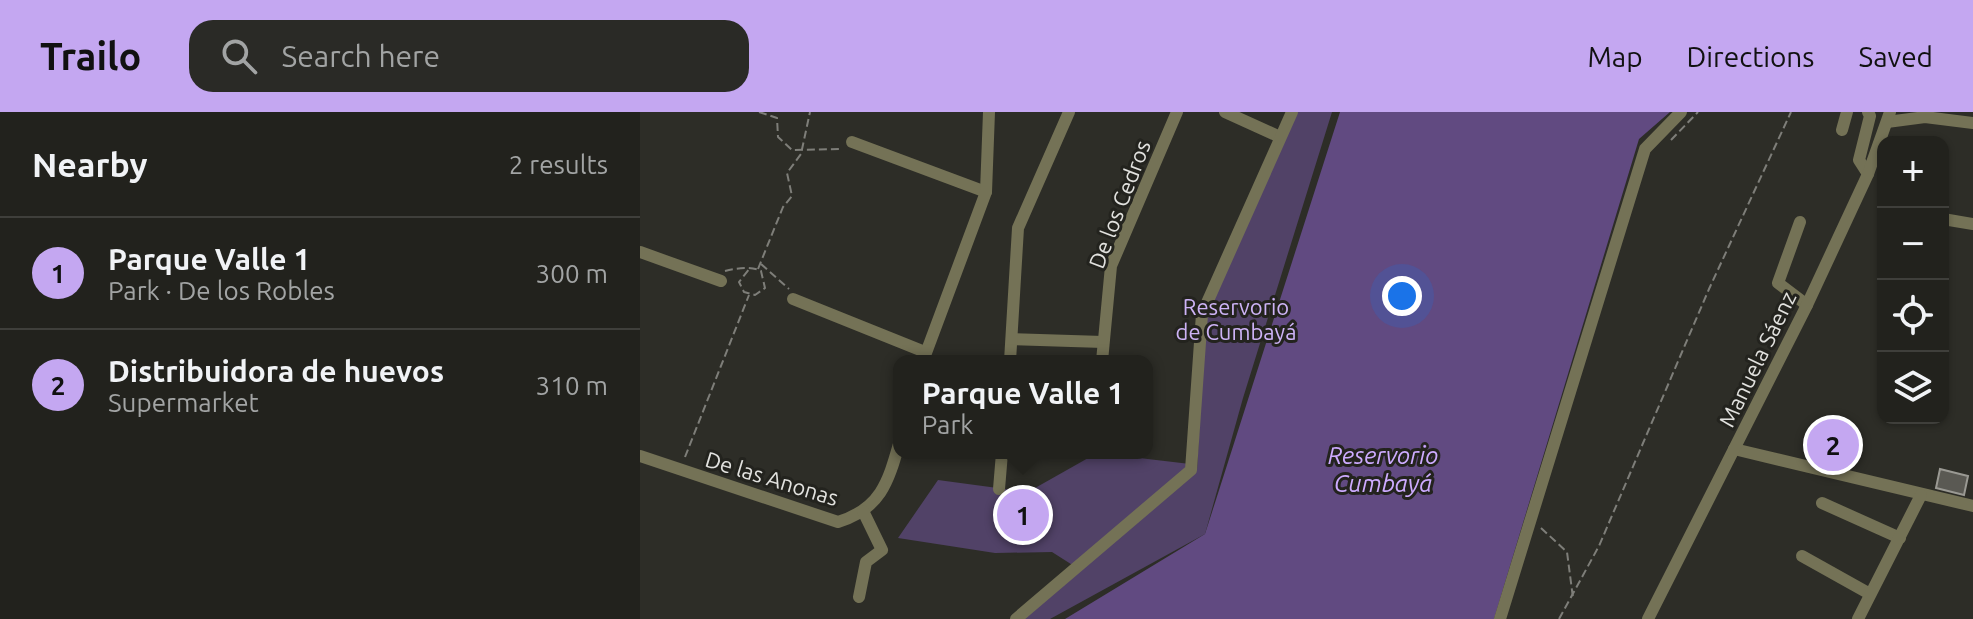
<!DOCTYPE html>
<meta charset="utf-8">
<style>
body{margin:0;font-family:Ubuntu,sans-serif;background:#2a2a26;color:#f1f3f6}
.controls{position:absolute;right:24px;top:24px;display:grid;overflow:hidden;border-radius:16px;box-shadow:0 2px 6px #0004}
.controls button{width:72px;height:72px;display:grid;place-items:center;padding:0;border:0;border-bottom:2px solid #3f3f3b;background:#22221d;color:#f1f3f6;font:40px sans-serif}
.you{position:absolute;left:762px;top:184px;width:28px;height:28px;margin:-20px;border:6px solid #fff;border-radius:50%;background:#1a73e8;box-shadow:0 0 0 12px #1a73e833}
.badge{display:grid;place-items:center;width:52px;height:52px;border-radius:50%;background:#c4a7f1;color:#111;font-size:26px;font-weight:700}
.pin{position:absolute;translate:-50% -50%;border:4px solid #fff;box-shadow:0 2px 8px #0006}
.popup{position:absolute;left:253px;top:243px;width:260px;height:104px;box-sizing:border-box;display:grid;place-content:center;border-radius:16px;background:#22221d;filter:drop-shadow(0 2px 6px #0005);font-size:26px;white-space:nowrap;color:#a2a4a4}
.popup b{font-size:30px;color:#f1f3f6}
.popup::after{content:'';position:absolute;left:50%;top:100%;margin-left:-16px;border:16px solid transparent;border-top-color:#22221d}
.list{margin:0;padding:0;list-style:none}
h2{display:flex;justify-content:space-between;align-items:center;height:104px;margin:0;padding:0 32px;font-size:34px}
h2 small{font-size:26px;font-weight:400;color:#a2a4a4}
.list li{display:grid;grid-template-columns:52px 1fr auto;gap:24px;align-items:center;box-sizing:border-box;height:112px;padding:0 32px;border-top:2px solid #3f3f3b}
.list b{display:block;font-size:30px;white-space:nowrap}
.list p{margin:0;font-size:26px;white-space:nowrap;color:#a2a4a4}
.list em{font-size:26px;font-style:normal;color:#a2a4a4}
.icon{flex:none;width:44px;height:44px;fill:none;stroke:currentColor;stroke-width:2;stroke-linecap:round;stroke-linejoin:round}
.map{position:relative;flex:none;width:1333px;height:507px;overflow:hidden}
header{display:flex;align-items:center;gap:48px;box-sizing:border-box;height:112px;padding:0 40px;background:#c4a7f1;color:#111}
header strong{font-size:38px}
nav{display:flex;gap:44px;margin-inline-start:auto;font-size:28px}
.search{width:560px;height:72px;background:#2a2a26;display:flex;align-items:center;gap:20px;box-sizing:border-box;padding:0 28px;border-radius:24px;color:#a2a4a4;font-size:30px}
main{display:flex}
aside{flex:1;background:#22221d}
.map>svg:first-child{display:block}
.green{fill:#514267}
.water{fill:#614a81}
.building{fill:#5a5953;stroke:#9a9993;stroke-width:2}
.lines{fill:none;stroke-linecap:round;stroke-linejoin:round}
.path{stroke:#7e7e79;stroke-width:2;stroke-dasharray:8 4;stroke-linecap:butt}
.minor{stroke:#747256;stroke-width:12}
.labels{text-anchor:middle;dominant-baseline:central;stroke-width:6;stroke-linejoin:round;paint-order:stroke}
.street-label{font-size:22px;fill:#e2e2df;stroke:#23231e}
.park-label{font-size:22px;fill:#cdb3f6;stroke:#23231e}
.water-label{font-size:24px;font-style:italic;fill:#cdabff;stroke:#23231e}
</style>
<header>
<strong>Trailo</strong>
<div class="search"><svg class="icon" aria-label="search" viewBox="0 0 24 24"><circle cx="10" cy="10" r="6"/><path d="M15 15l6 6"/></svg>Search here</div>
<nav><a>Map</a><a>Directions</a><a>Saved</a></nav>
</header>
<main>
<aside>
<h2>Nearby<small>2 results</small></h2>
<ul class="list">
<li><span class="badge">1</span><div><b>Parque Valle 1</b><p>Park · De los Robles</p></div><em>300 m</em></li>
<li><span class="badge">2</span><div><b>Distribuidora de huevos</b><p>Supermarket</p></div><em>310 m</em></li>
</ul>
</aside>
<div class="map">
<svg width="1333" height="507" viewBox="0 0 1333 507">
<rect width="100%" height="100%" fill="#2d2d27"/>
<g class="green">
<polygon points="649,0 692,0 603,286 565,422 410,507 383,507 557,358 566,202"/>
<polygon points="457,341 550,352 434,454 412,440 355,441 258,426 298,368 388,380"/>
</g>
<polygon class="water" points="700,0 1030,0 999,27 854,507 425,507 565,422"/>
<g class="building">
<polygon points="1189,319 1203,323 1196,347 1182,344"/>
<polygon points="1300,357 1328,364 1324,383 1296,376"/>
</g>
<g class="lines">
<g class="path">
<polyline points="119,0 137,6 138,25 152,38 201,37"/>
<polyline points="1031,28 1058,0"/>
<polyline points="121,152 149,177"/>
<polyline points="118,157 143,95 152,84 147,61 161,42 170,0"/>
<path d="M 85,159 C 97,156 111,154 121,159 L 125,176 L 115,183 L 104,180 L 99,170 L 110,156"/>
<polyline points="45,345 109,183"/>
<polyline points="901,416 927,440 933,486"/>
<polyline points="919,507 959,434 1069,177 1151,0"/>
</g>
<g class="minor">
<polyline points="585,0 640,25"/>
<polyline points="1247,10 1285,5 1333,11"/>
<polyline points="1202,18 1207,0"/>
<polyline points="212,30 346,80"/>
<polyline points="1228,62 1219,48 1230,4 1228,0"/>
<polyline points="1303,107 1333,112"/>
<polyline points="1160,110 1138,171 1167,193"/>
<polyline points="0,140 81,169"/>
<polyline points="153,187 285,240"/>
<polyline points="372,227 463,230"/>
<polyline points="283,249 346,80 349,0"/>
<polyline points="370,249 378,116 429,0"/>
<polyline points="462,249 471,154 537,0"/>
<polyline points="1094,337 1333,394"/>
<path d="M 0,344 L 198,410 C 240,397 248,371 259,332"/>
<polyline points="359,377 362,341"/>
<polyline points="1182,391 1260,426"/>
<polyline points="1162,444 1230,482"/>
<polyline points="219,485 226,450 242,438 223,399"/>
<polyline points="376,507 551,358 562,202 652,0"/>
<polyline points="860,507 1005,37 1041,0"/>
<polyline points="1008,507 1167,193 1228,62 1250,0"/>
<polyline points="1218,507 1281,383"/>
</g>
</g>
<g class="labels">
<g class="street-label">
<text transform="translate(479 92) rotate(-69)">De los Cedros</text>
<text transform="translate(1117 247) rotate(-64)">Manuela Sáenz</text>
<text transform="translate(132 366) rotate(17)">De las Anonas</text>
</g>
<g class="park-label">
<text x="596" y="194">Reservorio<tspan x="596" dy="25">de Cumbayá</tspan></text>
</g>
<g class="water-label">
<text x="743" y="343">Reservorio<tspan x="743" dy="28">Cumbayá</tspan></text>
</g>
</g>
</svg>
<div class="controls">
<button>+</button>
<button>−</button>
<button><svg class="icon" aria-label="locate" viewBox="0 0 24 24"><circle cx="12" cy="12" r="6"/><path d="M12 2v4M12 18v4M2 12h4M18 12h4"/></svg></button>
<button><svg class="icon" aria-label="layers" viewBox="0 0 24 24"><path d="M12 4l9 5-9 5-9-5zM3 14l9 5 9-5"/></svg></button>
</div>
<div class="you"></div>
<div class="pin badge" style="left:383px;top:403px">1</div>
<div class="popup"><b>Parque Valle 1</b>Park</div>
<div class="pin badge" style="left:1193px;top:333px">2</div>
</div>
</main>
